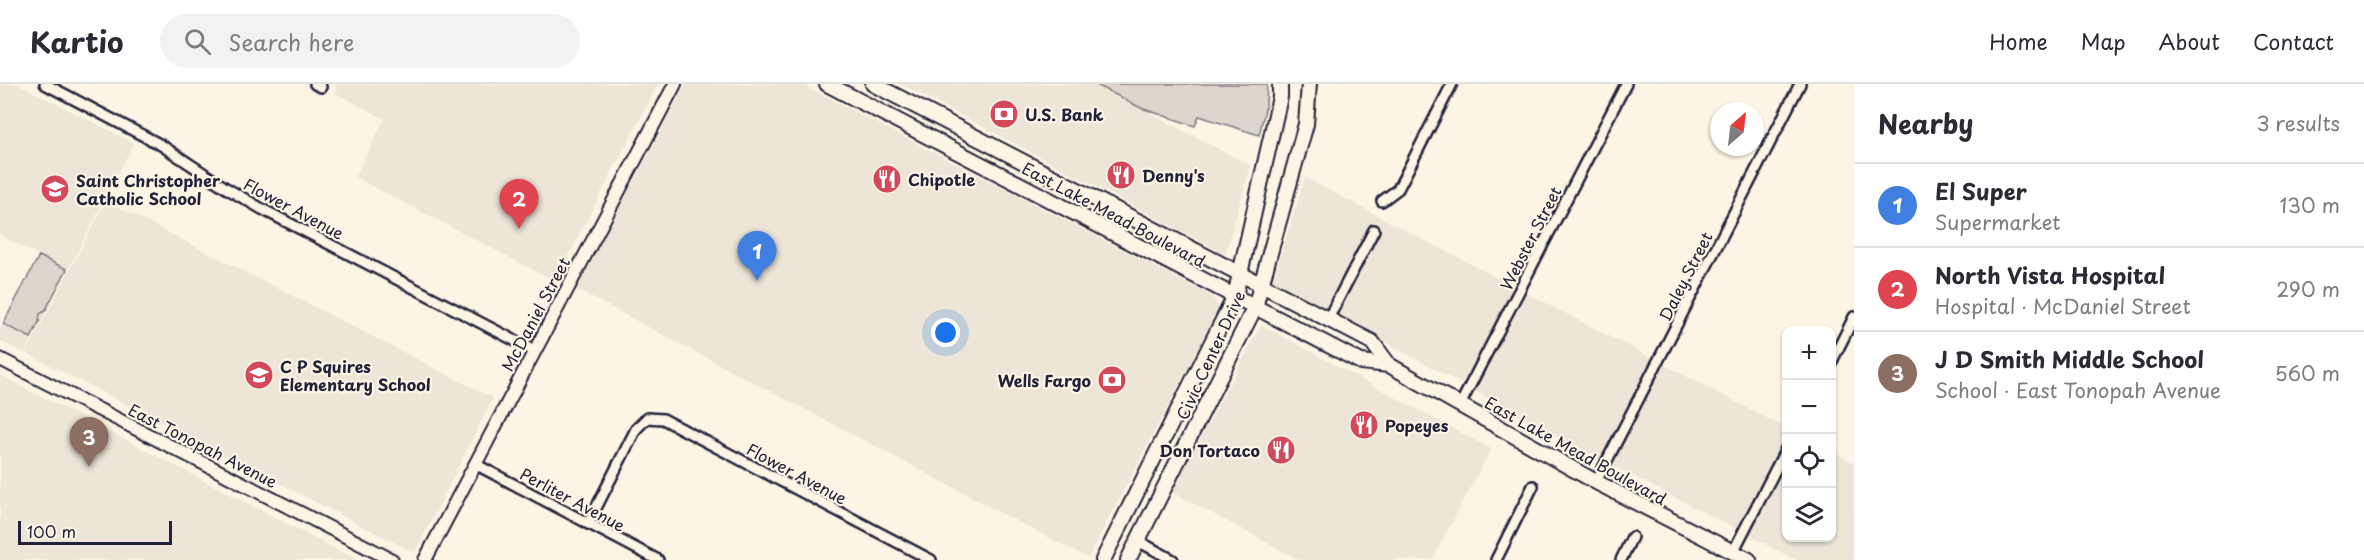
<!DOCTYPE html>
<meta charset="utf-8">
<style>
body{margin:0;font-family:"Playpen Sans",sans-serif;background:#f2f2f3;color:#2b2b33}
.controls{position:absolute;right:18px;bottom:18px;display:grid;overflow:hidden;border-radius:12px;box-shadow:0 2px 4px #0004}
.controls button{width:54px;height:54px;display:grid;place-items:center;padding:0;border:0;border-bottom:2px solid #e1e1e2;background:#fff;color:#2b2b33;font:30px sans-serif}
.compass{position:absolute;left:1710px;top:18px;width:54px;height:54px;border-radius:50%;background:#fff;box-shadow:0 2px 4px #0004;rotate:28deg}
.scale{position:absolute;left:18px;bottom:15px;width:154px;box-sizing:border-box;padding-left:6px;border:3px solid #22223b;border-top:0;font-size:16px;line-height:21px;white-space:nowrap;color:#22223b;-webkit-text-stroke:4px #fcf5e5;paint-order:stroke}
.you{position:absolute;left:946px;top:249px;width:21px;height:21px;margin:-15px;border:4px solid #fff;border-radius:50%;background:#1a73e8;box-shadow:0 0 0 9px #1a73e833}
.badge{display:grid;place-items:center;width:39px;height:39px;border-radius:50%;background:#7c3aed;color:#fff;font-size:20px;font-weight:700}
.pin{position:absolute;translate:-50% -50px;filter:drop-shadow(0 2px 3px #0008)}
.pin::after{content:'';position:absolute;top:32px;width:21px;height:18px;background:inherit;clip-path:polygon(0 0,100% 0,50% 100%)}
.list{margin:0;padding:0;list-style:none}
h2{display:flex;justify-content:space-between;align-items:center;height:78px;margin:0;padding:0 24px;font-size:26px}
h2 small{font-size:20px;font-weight:400;color:#7c7c81}
.list li{display:grid;grid-template-columns:39px 1fr auto;gap:18px;align-items:center;box-sizing:border-box;height:84px;padding:0 24px;border-top:2px solid #e1e1e2}
.list b{display:block;font-size:22px;white-space:nowrap}
.list p{margin:0;font-size:20px;white-space:nowrap;color:#7c7c81}
.list em{font-size:20px;font-style:normal;color:#7c7c81}
.icon{flex:none;width:33px;height:33px;fill:none;stroke:currentColor;stroke-width:2;stroke-linecap:round;stroke-linejoin:round}
.map{position:relative;flex:none;width:1854px;height:476px;overflow:hidden}
header{display:flex;align-items:center;gap:36px;box-sizing:border-box;height:84px;padding:0 30px;background:#fff;border-bottom:2px solid #e1e1e2}
header strong{font-size:28px}
nav{display:flex;gap:33px;margin-inline-start:auto;font-size:21px}
.search{width:420px;height:54px;background:#f2f2f3;display:flex;align-items:center;gap:15px;box-sizing:border-box;padding:0 21px;border-radius:33px;color:#7c7c81;font-size:22px}
main{display:flex}
aside{flex:1;background:#fff}
.map>svg:first-child{display:block}
.built{fill:#ece5d8}
.green{fill:#dcd6cc;stroke:#7f7c84;stroke-width:1.5}
.lines{fill:none;stroke-linecap:round;stroke-linejoin:round}
.street-casing{stroke:#22223b;stroke-width:14}
.secondary-casing{stroke:#22223b;stroke-width:16}
.primary-casing{stroke:#22223b;stroke-width:18}
.street{stroke:#fcf5e5;stroke-width:9}
.secondary{stroke:#fcf5e5;stroke-width:12}
.primary{stroke:#fcf5e5;stroke-width:14}
.labels{text-anchor:middle;dominant-baseline:central;stroke-width:4.5;stroke-linejoin:round;paint-order:stroke}
.poi-label{font-size:16px;font-weight:bold;fill:#22223b;stroke:#fcf5e5;text-anchor:start}
.street-label{font-size:16px;fill:#22223b;stroke:#fcf5e5}
</style>
<header>
<strong>Kartio</strong>
<div class="search"><svg class="icon" aria-label="search" viewBox="0 0 24 24"><circle cx="10" cy="10" r="6"/><path d="M15 15l6 6"/></svg>Search here</div>
<nav><a>Home</a><a>Map</a><a>About</a><a>Contact</a></nav>
</header>
<main>
<div class="map">
<svg width="1854" height="476" viewBox="0 0 1854 476">
<rect width="100%" height="100%" fill="#fcf5e5"/>
<filter id="ink" filterUnits="userSpaceOnUse"><feTurbulence type="fractalNoise" baseFrequency=".0167" numOctaves="2"/><feDisplacementMap in="SourceGraphic" scale="12" xChannelSelector="R" yChannelSelector="G"/><feConvolveMatrix kernelMatrix="1 2 1 2 8 2 1 2 1" color-interpolation-filters="sRGB"/></filter>
<g filter="url(#ink)">
<g class="built">
<polygon points="0,0 18,0 134,59 25,269 0,257 0,245 38,171 0,151"/>
<polygon points="336,0 658,0 555,197 355,93 385,35 336,9"/>
<polygon points="686,0 801,0 1208,210 1216,217 1218,225 1208,246 1088,474 986,421 986,418 985,420 576,205"/>
<polygon points="901,0 1095,0 1251,82 1225,170"/>
<polygon points="1305,94 1786,344 1786,454 1832,454 1832,367 1854,379 1854,476 1797,476 1591,371 1273,196"/>
<polygon points="106,117 493,314 415,469 26,269"/>
<polygon points="1261,241 1491,365 1432,476 1300,476 1172,408"/>
<polygon points="0,290 0,291 357,476 0,476"/>
</g>
<g class="green">
<polygon points="1095,0 1267,0 1266,21 1259,51 1199,32 1195,42 1141,24"/>
<polygon points="39,172 67,185 45,227 40,230 39,238 31,254 3,240"/>
</g>
<g class="lines">
<g class="street-casing">
<g id="street">
<polyline points="45,0 161,61 226,104 262,125 535,267"/>
<polyline points="315,0 321,3"/>
<polyline points="1382,117 1398,105 1452,0"/>
<polyline points="1328,235 1374,146"/>
<polyline points="1832,277 1854,233"/>
<polyline points="1460,321 1626,0"/>
<polyline points="475,380 658,476"/>
<polyline points="1596,398 1800,0"/>
<polyline points="588,440 636,345 647,334 663,335 931,476"/>
<polyline points="1138,457 1173,476"/>
<polyline points="1733,468 1786,365"/>
<polyline points="1496,476 1533,402"/>
<polyline points="1621,476 1632,453"/>
</g>
</g>
<g class="secondary-casing">
<g id="secondary">
<polyline points="0,275 392,476"/>
<polyline points="425,476 675,0"/>
</g>
</g>
<g class="primary-casing">
<g id="primary">
<polyline points="827,0 1361,278 1389,281"/>
<polyline points="873,0 1372,258 1389,281 1596,398 1749,476"/>
<polyline points="1103,476 1235,212 1280,13 1280,0"/>
<polyline points="1128,476 1255,223 1306,40 1309,0"/>
</g>
</g>
<use href="#street" class="street"/>
<use href="#secondary" class="secondary"/>
<use href="#primary" class="primary"/>
</g>
</g>
<defs>
<g id="bank-disc" transform="scale(1.5)"><circle r="9.5" fill="#d1495b" stroke="#fcf5e5"/><path d="M-6-4H6V4H-6ZM0-2.3a2.3 2.3 0 1 0 0 4.6a2.3 2.3 0 1 0 0-4.6Z" fill="#fff"/></g>
<g id="restaurant-disc" transform="scale(1.5)"><circle r="9.5" fill="#d1495b" stroke="#fcf5e5"/><path d="M-5-6h1v4h1v-4h1v4h1v-4h1v5L-1.5 .5V6h-2V.5L-5-1ZM5-6V6H3V1.5H1.5Q1.5-4 5-6Z" fill="#fff"/></g>
<g id="school-disc" transform="scale(1.5)"><circle r="9.5" fill="#d1495b" stroke="#fcf5e5"/><path d="M0-5L7-2L0 1L-7-2ZM-4 1L0 2.5L4 1V4Q0 6-4 4Z" fill="#fff"/></g>
</defs>
<g fill-rule="evenodd">
<use href="#bank-disc" x="1004" y="30"/>
<use href="#restaurant-disc" x="1121" y="91"/>
<use href="#restaurant-disc" x="887" y="95"/>
<use href="#school-disc" x="55" y="105"/>
<use href="#school-disc" x="259" y="291"/>
<use href="#bank-disc" x="1112" y="296"/>
<use href="#restaurant-disc" x="1364" y="341"/>
<use href="#restaurant-disc" x="1281" y="366"/>
</g>
<g class="labels">
<g class="poi-label">
<text x="1025" y="30">U.S. Bank</text>
<text x="1142" y="91">Denny's</text>
<text x="908" y="95">Chipotle</text>
<text x="76" y="96">Saint Christopher<tspan x="76" dy="18">Catholic School</tspan></text>
<text x="280" y="282">C P Squires<tspan x="280" dy="18">Elementary School</tspan></text>
<text x="1091" y="296" text-anchor="end">Wells Fargo</text>
<text x="1385" y="341">Popeyes</text>
<text x="1260" y="366" text-anchor="end">Don Tortaco</text>
</g>
<g class="street-label">
<text transform="translate(294 124) rotate(28)">Flower Avenue</text>
<text transform="translate(1114 130) rotate(28)">East Lake Mead Boulevard</text>
<text transform="translate(1530 154) rotate(-63)">Webster Street</text>
<text transform="translate(1685 192) rotate(-63)">Daley Street</text>
<text transform="translate(535 230) rotate(-62)">McDaniel Street</text>
<text transform="translate(1210 271) rotate(-65)">Civic Center Drive</text>
<text transform="translate(203 361) rotate(27)">East Tonopah Avenue</text>
<text transform="translate(1576 366) rotate(29)">East Lake Mead Boulevard</text>
<text transform="translate(797 389) rotate(28)">Flower Avenue</text>
<text transform="translate(573 415) rotate(28)">Perliter Avenue</text>
</g>
</g>
</svg>
<div class="controls">
<button>+</button>
<button>−</button>
<button><svg class="icon" aria-label="locate" viewBox="0 0 24 24"><circle cx="12" cy="12" r="6"/><path d="M12 2v4M12 18v4M2 12h4M18 12h4"/></svg></button>
<button><svg class="icon" aria-label="layers" viewBox="0 0 24 24"><path d="M12 4l9 5-9 5-9-5zM3 14l9 5 9-5"/></svg></button>
</div>
<svg class="compass" viewBox="-18 -18 36 36"><path d="M0-13l5 13h-10z" fill="#e53935"/><path d="M0 13l5-13h-10z" fill="#7c7c81"/></svg>
<div class="scale">100 m</div>
<div class="you"></div>
<div class="pin badge" style="left:757px;top:197px;background:#3f7fe0">1</div>
<div class="pin badge" style="left:519px;top:145px;background:#e0444e">2</div>
<div class="pin badge" style="left:89px;top:383px;background:#8d6e63">3</div>
</div>
<aside>
<h2>Nearby<small>3 results</small></h2>
<ul class="list">
<li><span class="badge" style="background:#3f7fe0">1</span><div><b>El Super</b><p>Supermarket</p></div><em>130 m</em></li>
<li><span class="badge" style="background:#e0444e">2</span><div><b>North Vista Hospital</b><p>Hospital · McDaniel Street</p></div><em>290 m</em></li>
<li><span class="badge" style="background:#8d6e63">3</span><div><b>J D Smith Middle School</b><p>School · East Tonopah Avenue</p></div><em>560 m</em></li>
</ul>
</aside>
</main>
